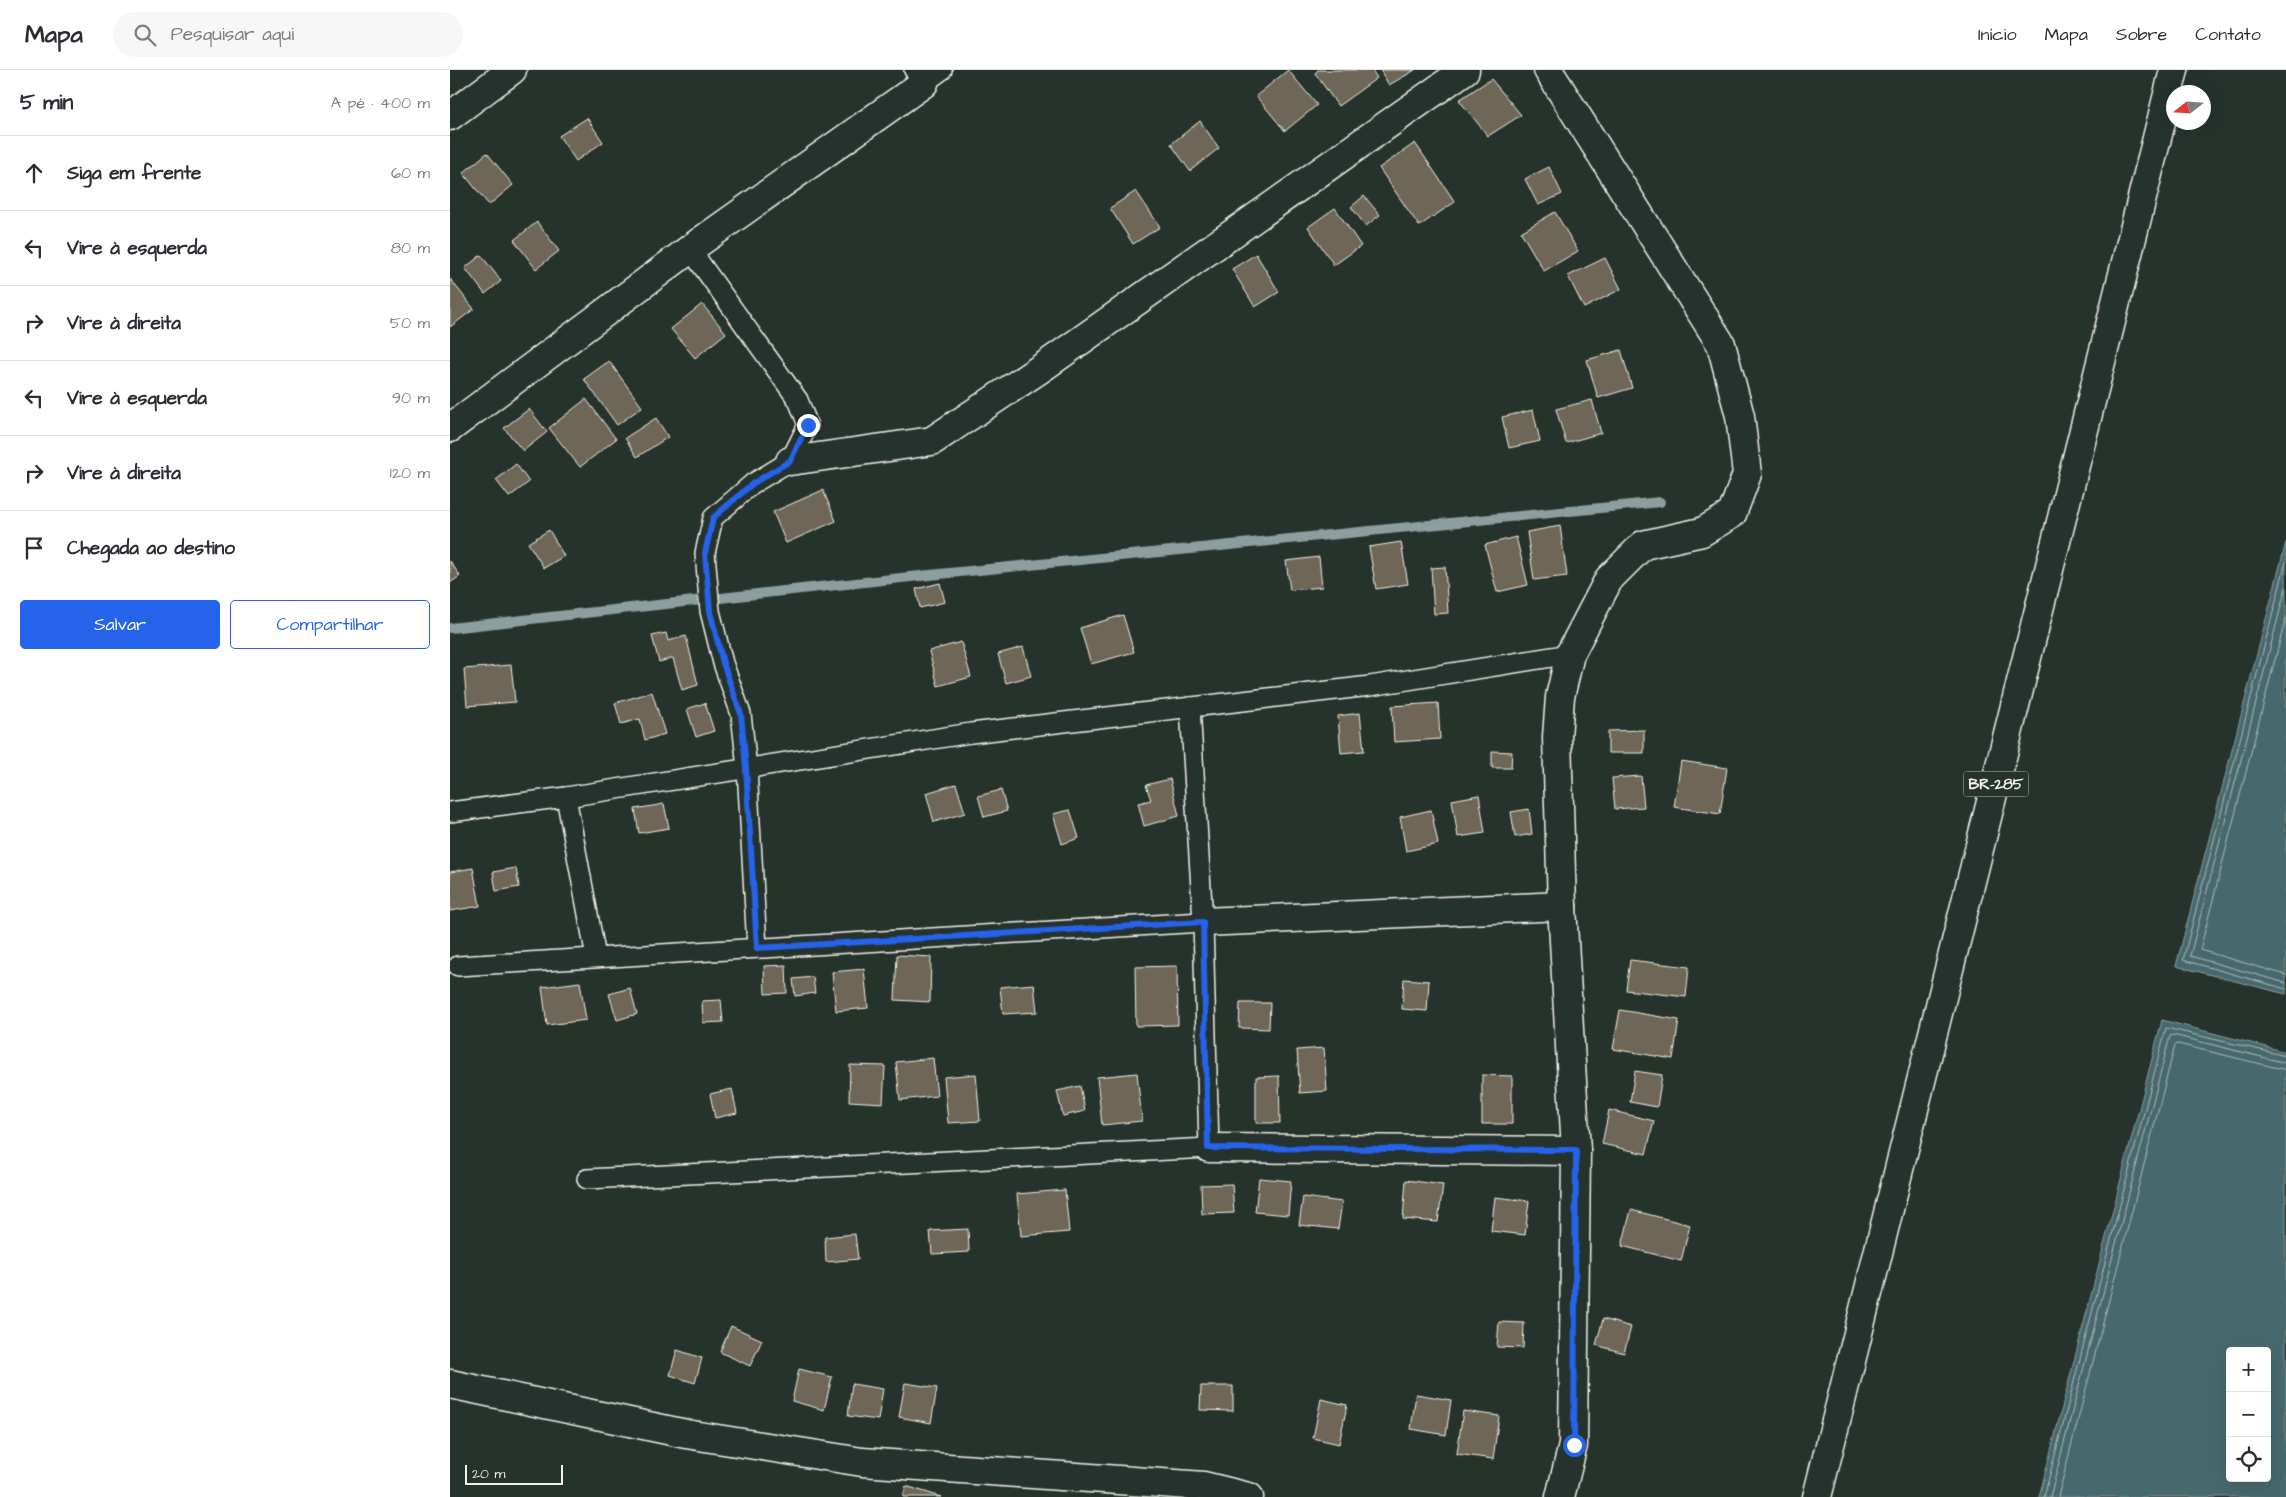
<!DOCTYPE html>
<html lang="pt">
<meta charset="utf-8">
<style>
body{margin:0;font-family:"Architects Daughter",sans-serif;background:#f7f7f7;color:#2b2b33}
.controls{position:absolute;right:15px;bottom:15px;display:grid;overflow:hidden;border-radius:5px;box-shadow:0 5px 20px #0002}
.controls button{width:45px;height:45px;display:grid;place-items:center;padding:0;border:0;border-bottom:1px solid #e1e1e2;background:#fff;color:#2b2b33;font:25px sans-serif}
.compass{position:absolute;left:1716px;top:15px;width:45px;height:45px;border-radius:50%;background:#fff;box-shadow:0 5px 20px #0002;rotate:253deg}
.scale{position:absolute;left:15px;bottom:12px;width:98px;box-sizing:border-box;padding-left:5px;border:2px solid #f4f1e8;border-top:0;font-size:14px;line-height:18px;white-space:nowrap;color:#f4f1e8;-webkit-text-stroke:4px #26332d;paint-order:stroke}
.stop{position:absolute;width:15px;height:15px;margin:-11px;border:4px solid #2563eb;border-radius:50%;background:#fff}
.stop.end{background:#2563eb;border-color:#fff;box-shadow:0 1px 5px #0008}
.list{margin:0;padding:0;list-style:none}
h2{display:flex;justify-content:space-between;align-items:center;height:65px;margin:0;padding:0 20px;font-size:21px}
h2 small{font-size:16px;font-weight:400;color:#7c7c81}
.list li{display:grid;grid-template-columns:32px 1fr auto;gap:15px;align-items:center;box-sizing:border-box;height:75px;padding:0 20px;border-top:1px solid #e1e1e2}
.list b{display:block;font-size:19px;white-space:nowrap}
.list em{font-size:16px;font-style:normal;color:#7c7c81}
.actions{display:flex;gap:10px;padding:15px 20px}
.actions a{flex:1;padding:11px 0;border:1px solid #2563eb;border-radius:5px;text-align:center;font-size:18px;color:#2563eb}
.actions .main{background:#2563eb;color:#fff}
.icon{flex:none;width:28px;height:28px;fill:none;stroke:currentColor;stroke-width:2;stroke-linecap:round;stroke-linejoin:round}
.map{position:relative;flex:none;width:1836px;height:1427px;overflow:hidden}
header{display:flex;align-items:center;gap:30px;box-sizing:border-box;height:70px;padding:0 25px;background:#fff;border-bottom:1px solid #e1e1e2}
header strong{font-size:24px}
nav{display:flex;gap:28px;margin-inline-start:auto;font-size:18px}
.search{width:350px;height:45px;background:#f7f7f7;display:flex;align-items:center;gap:12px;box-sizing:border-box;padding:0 18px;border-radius:28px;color:#7c7c81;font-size:19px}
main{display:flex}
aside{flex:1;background:#fff}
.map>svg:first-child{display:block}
.water{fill:#47696d;stroke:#8c9f9e;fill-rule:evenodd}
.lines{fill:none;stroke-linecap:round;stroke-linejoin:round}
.shore{stroke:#afbbb7;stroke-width:1}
.stream{stroke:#8c9f9e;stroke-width:10}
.building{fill:#6e6656;stroke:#f4f1e8}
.lane-casing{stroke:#f4f1e8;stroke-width:22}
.street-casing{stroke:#f4f1e8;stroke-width:31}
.highway-casing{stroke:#f4f1e8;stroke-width:31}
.lane{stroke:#26332d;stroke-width:19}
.street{stroke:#26332d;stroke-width:28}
.highway{stroke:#26332d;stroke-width:28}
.route{stroke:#2563eb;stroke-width:6}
.labels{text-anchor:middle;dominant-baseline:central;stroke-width:4;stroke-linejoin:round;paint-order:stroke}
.shield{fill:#26332d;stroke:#b6b8b0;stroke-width:1}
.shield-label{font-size:15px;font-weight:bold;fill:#f4f1e8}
</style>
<header>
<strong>Mapa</strong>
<div class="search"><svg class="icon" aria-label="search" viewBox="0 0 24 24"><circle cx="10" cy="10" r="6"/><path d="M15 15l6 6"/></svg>Pesquisar aqui</div>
<nav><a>Início</a><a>Mapa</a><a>Sobre</a><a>Contato</a></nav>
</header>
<main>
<aside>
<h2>5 min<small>A pé · 400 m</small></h2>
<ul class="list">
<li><svg class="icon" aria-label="ahead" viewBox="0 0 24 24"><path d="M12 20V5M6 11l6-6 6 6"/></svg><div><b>Siga em frente</b></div><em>60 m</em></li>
<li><svg class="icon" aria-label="left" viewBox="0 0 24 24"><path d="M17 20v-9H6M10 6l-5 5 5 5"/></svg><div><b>Vire à esquerda</b></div><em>80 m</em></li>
<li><svg class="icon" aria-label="right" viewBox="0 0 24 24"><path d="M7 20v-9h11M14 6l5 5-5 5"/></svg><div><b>Vire à direita</b></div><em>50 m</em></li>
<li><svg class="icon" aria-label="left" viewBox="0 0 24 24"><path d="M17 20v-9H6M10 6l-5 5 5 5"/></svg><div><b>Vire à esquerda</b></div><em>90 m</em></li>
<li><svg class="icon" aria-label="right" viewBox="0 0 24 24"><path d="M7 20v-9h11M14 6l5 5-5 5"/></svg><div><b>Vire à direita</b></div><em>120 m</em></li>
<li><svg class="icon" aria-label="arrive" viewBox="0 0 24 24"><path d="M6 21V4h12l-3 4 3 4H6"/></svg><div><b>Chegada ao destino</b></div></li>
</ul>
<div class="actions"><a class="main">Salvar</a><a>Compartilhar</a></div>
</aside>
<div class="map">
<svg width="1836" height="1427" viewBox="0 0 1836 1427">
<rect width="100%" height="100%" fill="#26332d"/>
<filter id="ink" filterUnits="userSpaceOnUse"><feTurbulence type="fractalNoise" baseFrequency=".02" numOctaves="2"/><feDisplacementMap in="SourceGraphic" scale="10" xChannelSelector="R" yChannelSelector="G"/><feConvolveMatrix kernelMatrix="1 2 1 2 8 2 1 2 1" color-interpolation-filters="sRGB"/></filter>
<g filter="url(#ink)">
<g class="water">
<polygon points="1836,472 1836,924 1726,896"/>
<path d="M 1712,950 L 1836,982 L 1836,1427 L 1589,1427 ZM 1780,1281 L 1817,1281 L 1817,1408 L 1780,1408 Z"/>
</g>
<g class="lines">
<g class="shore">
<polyline points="1836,492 1733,890 1836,919"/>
<polyline points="1836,517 1740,886 1836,913"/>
<polyline points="1836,547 1750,880 1836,905"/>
<polyline points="1594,1427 1716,958 1836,986"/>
<polyline points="1600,1427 1720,966 1723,965 1836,993"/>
<polyline points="1608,1427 1725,975 1728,974 1836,1000"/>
</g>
<polyline class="stream" points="0,558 460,507 1210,432"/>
</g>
<g class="building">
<polygon points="838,0 867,35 835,61 806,26"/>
<polygon points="868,0 922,0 927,8 888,36 865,3"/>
<polygon points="930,0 965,0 939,15"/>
<polygon points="1041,9 1071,45 1038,66 1009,30"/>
<polygon points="137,48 153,72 126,91 109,66"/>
<polygon points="750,51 769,78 740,101 721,74"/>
<polygon points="965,73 1005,132 969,156 929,98"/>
<polygon points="37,83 63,115 39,135 13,103"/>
<polygon points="1099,97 1112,124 1088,135 1075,109"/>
<polygon points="686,121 710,157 683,174 660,138"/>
<polygon points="914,126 930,145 916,156 901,137"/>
<polygon points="885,138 911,176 884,195 858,157"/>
<polygon points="1105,142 1128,181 1094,201 1071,162"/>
<polygon points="87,152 109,181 86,199 64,170"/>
<polygon points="806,184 829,222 805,237 782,199"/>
<polygon points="31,185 51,211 35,224 15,198"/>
<polygon points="1155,188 1171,219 1134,238 1118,206"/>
<polygon points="0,209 24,239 0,257"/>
<polygon points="252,234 276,263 245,288 221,259"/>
<polygon points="1171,280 1182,318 1148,328 1137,290"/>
<polygon points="159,291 192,337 167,355 134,309"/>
<polygon points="136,329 166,369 130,397 99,358"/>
<polygon points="1142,330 1151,363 1116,373 1106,339"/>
<polygon points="79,339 97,362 73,381 54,358"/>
<polygon points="1083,340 1090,371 1059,378 1052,347"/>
<polygon points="206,348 218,367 187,387 175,368"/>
<polygon points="66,394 79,412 59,427 46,410"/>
<polygon points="373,420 386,451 336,473 323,442"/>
<polygon points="1110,456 1117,506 1084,510 1077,462"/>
<polygon points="99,460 114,486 94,498 78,473"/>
<polygon points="1066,467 1078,515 1047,522 1035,475"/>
<polygon points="951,472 958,514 926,519 919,477"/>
<polygon points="869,487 872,517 840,520 836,491"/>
<polygon points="0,491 10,506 0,513"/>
<polygon points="995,497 998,543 984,544 981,498"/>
<polygon points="490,513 495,532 470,538 466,519"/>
<polygon points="673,545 684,582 641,594 630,558"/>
<polygon points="216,563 218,571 236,566 248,615 232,620 223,588 209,592 202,566"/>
<polygon points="511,572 521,607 488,616 479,581"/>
<polygon points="573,577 581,606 556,613 548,584"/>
<polygon points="61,595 65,632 17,636 14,599"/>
<polygon points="202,622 215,664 195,670 190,649 171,654 165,633"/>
<polygon points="255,633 264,661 246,667 237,639"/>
<polygon points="988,633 990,669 944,672 942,636"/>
<polygon points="910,643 914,681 891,683 888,646"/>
<polygon points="1194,660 1194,683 1158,683 1158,661"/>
<polygon points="1042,681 1062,682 1061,698 1042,698"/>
<polygon points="1231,691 1277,698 1270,744 1224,737"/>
<polygon points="1191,706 1194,737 1165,739 1162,708"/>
<polygon points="720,709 729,746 694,756 688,733 701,730 696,715"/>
<polygon points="506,714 515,743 484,752 476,723"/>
<polygon points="551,720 557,741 534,747 528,726"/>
<polygon points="1029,725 1035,763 1008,767 1002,730"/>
<polygon points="214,734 219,758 189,763 185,739"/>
<polygon points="1079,739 1082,764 1065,767 1061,742"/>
<polygon points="620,740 629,768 612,774 603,744"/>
<polygon points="981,740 988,774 956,781 950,747"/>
<polygon points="23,798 30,836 0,841 0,802"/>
<polygon points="66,798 69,817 46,821 43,802"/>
<polygon points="447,885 481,887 480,932 445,930"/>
<polygon points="1180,890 1239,897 1236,927 1176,920"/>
<polygon points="336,895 337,923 315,924 314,896"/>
<polygon points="727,896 728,955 686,956 685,897"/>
<polygon points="414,899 418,938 386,941 382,902"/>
<polygon points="363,907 365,923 345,926 343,909"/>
<polygon points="954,909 979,911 977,941 952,939"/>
<polygon points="130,912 136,950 97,955 92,917"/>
<polygon points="584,914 587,942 553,944 550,917"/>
<polygon points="180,918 187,944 167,950 159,924"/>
<polygon points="271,930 273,952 253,953 252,931"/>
<polygon points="790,933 820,933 819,959 789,958"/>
<polygon points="1170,940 1229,950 1223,989 1163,979"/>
<polygon points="874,978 877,1021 850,1023 847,980"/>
<polygon points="483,988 487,1026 450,1030 446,992"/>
<polygon points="400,995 435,996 433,1033 399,1031"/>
<polygon points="1185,1001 1212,1005 1207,1037 1180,1032"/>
<polygon points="687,1003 692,1051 652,1055 647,1007"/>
<polygon points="526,1004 530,1051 498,1053 494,1007"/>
<polygon points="1032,1005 1062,1006 1062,1054 1032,1054"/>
<polygon points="829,1006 830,1053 806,1053 806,1007"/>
<polygon points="630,1016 635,1041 613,1046 607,1021"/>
<polygon points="282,1019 287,1043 265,1048 260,1024"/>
<polygon points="1159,1040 1204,1051 1196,1084 1152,1074"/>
<polygon points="809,1108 841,1111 838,1145 805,1142"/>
<polygon points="956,1110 993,1115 988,1152 953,1149"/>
<polygon points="782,1114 784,1143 752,1144 751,1115"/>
<polygon points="615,1120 619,1162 571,1166 567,1124"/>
<polygon points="853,1127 892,1132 888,1159 849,1155"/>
<polygon points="1045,1127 1079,1131 1075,1165 1041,1161"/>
<polygon points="1181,1140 1240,1155 1231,1191 1172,1176"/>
<polygon points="518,1159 519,1182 482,1184 480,1161"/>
<polygon points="405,1164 408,1189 376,1192 375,1167"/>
<polygon points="1153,1249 1181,1257 1174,1283 1146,1275"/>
<polygon points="1049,1252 1074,1253 1073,1278 1047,1277"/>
<polygon points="281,1256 312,1270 300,1296 270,1282"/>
<polygon points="227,1280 252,1288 245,1313 220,1305"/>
<polygon points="349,1299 382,1307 374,1340 342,1331"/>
<polygon points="455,1313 487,1318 481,1353 449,1347"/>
<polygon points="402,1314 433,1319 428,1350 398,1346"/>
<polygon points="751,1316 783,1316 783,1341 750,1340"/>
<polygon points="966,1324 1001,1330 996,1365 961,1359"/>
<polygon points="871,1329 897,1335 889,1374 863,1368"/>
<polygon points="1013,1341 1049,1346 1043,1389 1007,1384"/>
<polygon points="456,1416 491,1427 453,1427"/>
</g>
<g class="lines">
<g class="lane-casing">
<g id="lane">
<polyline points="464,0 474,13 492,0"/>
<polyline points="240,179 348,330 358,355 340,391 302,414 263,448 255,483 260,541 273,593 291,644 297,698 307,878"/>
<polyline points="116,727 146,887"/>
<polyline points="0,742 116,727 521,663 920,616 1120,584"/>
<polyline points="8,896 753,852"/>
<polyline points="137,1109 759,1078 753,852 740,637"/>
</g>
</g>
<g class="street-casing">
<g id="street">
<polyline points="1098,0 1271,274 1290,346 1297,404 1282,444 1252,462 1193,475 1159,509 1120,584 1110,627 1107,667 1112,836 1126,1081 1123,1375 1110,1427"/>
<polyline points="0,46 62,0"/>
<polyline points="0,358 240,179 474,13"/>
<polyline points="340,391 482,371 593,297 1015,0"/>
<polyline points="753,852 1112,836"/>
<polyline points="759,1078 1126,1081"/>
<polyline points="0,1314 236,1364 412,1392 754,1416 799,1427"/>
</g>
</g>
<g class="highway-casing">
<polyline id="highway" points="1367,1427 1724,0"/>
</g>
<use href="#lane" class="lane"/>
<use href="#street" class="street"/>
<use href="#highway" class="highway"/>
</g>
</g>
<g class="lines" filter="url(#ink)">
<polyline class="route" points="358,355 340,391 302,414 263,448 255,483 260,541 273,593 291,644 296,698 307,878 753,852 758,1078 1126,1080 1124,1375"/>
</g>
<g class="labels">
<rect class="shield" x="1513.5" y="701.5" width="65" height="25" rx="4"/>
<g class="shield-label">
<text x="1546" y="714">BR-285</text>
</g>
</g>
</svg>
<div class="controls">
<button>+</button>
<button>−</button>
<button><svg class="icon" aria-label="locate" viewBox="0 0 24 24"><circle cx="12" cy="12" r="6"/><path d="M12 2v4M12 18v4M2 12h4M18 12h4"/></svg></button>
</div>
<svg class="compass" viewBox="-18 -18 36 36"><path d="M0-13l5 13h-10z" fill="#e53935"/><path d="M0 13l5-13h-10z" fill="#7c7c81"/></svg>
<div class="scale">20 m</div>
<div class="stop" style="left:1124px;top:1375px"></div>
<div class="stop end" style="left:358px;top:355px"></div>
</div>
</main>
